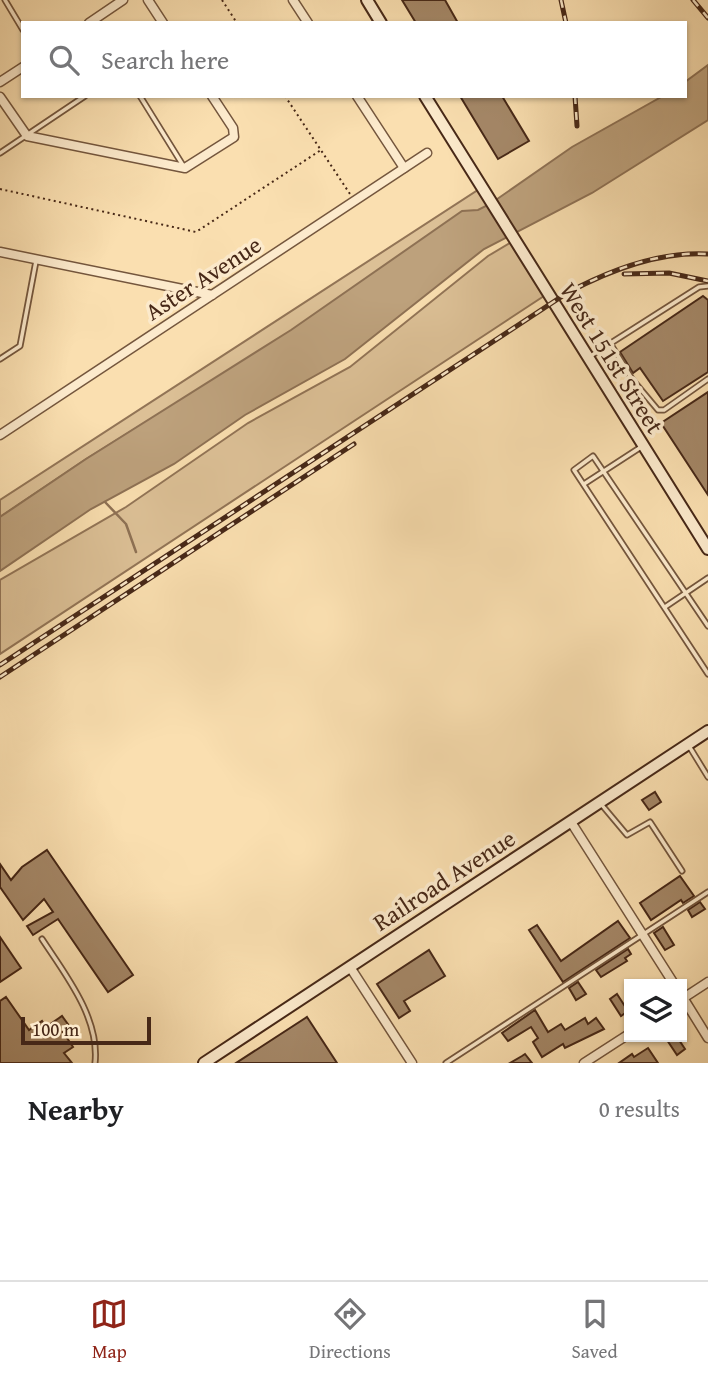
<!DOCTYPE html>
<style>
body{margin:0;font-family:"Gentium Book Plus",serif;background:#f6f6f6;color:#202124}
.controls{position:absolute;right:21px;bottom:21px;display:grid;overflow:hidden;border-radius:0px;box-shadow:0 2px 5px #0004}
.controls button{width:63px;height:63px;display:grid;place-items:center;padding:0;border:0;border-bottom:2px solid #e0e0e0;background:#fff;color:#202124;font:35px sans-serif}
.scale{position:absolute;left:21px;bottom:18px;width:130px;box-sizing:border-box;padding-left:7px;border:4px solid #472817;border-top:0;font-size:19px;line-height:24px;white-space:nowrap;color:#472817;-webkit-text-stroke:5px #fceacc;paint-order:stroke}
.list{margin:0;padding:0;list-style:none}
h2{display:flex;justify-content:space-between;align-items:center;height:91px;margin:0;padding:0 28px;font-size:30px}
h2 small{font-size:23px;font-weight:400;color:#757577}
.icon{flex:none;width:38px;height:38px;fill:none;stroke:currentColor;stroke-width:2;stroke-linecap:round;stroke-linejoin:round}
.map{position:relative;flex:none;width:708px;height:1063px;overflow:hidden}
.search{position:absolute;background:#fff;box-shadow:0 2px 5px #0004;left:21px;right:21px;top:21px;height:77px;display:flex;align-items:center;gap:18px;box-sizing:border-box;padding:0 24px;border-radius:0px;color:#757577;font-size:26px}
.sheet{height:217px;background:#fff}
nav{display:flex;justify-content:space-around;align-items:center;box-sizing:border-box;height:98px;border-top:2px solid #e0e0e0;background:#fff;font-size:19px;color:#757577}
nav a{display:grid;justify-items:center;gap:4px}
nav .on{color:#8f2418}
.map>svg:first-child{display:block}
.green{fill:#dcc096;stroke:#927456;stroke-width:2}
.water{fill:#bda17c;stroke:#8e7154;stroke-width:2}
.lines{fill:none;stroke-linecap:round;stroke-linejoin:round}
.stream{stroke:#8e7154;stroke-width:2.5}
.building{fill:#a48767;stroke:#472817;stroke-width:2}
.lane-casing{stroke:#74563d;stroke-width:7}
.street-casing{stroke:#74563d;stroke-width:11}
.secondary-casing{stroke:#472817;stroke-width:14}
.path{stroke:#472817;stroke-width:2;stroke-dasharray:2 3.5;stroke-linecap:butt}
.lane{stroke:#fceacc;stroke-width:3.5}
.street{stroke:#fceacc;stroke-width:8}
.secondary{stroke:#fceacc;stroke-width:10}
.rail-casing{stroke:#472817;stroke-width:5}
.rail{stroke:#fceacc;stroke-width:2.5;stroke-dasharray:8;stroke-linecap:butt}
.labels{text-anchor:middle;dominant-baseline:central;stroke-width:7;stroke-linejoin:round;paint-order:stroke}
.street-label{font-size:24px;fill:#472817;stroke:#fceacc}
</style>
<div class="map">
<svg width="708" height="1063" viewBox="0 0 708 1063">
<rect width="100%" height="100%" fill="#fadfb0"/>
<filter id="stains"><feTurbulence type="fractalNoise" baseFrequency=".00286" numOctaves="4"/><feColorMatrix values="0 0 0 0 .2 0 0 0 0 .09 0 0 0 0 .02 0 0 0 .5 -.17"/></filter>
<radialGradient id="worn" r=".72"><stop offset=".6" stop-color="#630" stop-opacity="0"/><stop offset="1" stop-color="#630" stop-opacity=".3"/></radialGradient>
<g class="green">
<polygon points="481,188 490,204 290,333 86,459 0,517 0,500"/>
<polygon points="513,241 547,294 0,654 0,580 126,507 248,423 350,367 488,256"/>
</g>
<polygon class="water" points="708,65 708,120 592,193 484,249 345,359 245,415 174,464 91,509 0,571 0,517 86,459 291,330 462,211 478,210 490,204 572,147 663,96 685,96 685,82"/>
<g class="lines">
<polyline class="stream" points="105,502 126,524 136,552"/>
</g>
<g class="building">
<polygon points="402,0 445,0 458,23 416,23"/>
<polygon points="460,96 502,96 529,141 498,159"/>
<polygon points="703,296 708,300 708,372 663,401 640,368 633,373 620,352"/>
<polygon points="708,392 708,495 661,423"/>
<polygon points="655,792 661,802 649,810 642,800"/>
<polygon points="47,850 133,975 108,992 58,919 33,935 27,926 53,912 44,899 23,920 0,887 0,864 11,880 22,867"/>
<polygon points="680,876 694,896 683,903 681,900 651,920 640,903"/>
<polygon points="700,902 705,909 692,917 688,910"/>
<polygon points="618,921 630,938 563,982 529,930 537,925 561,961"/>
<polygon points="663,927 674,945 665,950 654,933"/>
<polygon points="0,937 21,968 0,982"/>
<polygon points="628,949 631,954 625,958 627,961 601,977 596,970"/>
<polygon points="429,950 445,976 404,1001 410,1011 399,1018 377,984"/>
<polygon points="578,982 586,994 576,1000 569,988"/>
<polygon points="617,994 628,1011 621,1016 610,999"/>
<polygon points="6,997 29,1030 42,1021 46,1027 62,1016 70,1027 63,1032 73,1047 64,1053 72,1063 0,1063 0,1001"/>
<polygon points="535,1010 548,1032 561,1024 565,1030 585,1018 588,1024 596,1018 604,1029 565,1048 563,1044 542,1057 533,1042 538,1038 531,1027 508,1041 502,1033"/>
<polygon points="307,1017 337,1063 236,1063"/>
<polygon points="665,1037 677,1037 685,1049 677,1055"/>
<polygon points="648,1048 658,1063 619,1063 632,1054 634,1057"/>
<polygon points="525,1054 532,1063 510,1063 522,1056"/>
</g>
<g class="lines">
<g class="lane-casing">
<g id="lane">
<polyline points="5,0 23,30"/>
<polyline points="140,96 184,167"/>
<polyline points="0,153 85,96"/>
<polyline points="610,343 632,379 658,410 664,410 708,379"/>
<polyline points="589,357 699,287 708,286"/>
<polyline points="0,359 20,346 36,261"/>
<polyline points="584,484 641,447"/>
<polyline points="665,607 708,578"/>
<polyline points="708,626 593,456 574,470 708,674"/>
<polyline points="689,746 708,777"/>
<polyline points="601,804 627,835 650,822 682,871"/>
<path d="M 42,939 C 65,974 100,1018 95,1063"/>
<polyline points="446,1063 708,892"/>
</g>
</g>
<g class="street-casing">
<g id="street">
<polyline points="148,0 163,23"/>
<polyline points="293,0 308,23"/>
<polyline points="89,23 123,0"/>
<polyline points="0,82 23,67"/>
<polyline points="357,96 404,168"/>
<polyline points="0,97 27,136 185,168 234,137 233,128 212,96"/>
<polyline points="0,252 212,295"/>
<polyline points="0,435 427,153"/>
<polyline points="571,822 674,984"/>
<polyline points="350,967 412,1063"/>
<polyline points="682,996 708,1038"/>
<polyline points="682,999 708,982"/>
<polyline points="584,1063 629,1034"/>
</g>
</g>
<g class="secondary-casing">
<g id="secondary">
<polyline points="367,0 381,23"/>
<polyline points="425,96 708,549"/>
<polyline points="204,1063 708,731"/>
</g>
</g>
<g class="path">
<polyline points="222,0 237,23"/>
<polyline points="285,96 350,194"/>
<polyline points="0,189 196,232 321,150"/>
</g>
<use href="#lane" class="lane"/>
<use href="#street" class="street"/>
<use href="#secondary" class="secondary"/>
<g class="rail-casing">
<g id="rail">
<polyline points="561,0 566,23"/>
<polyline points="693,0 708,18"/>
<polyline points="575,96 577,126"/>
<polyline points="624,274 669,273 708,281"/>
<path d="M 0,665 L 567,293 C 610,270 659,251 708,254"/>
<polyline points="0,677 354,444"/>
</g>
</g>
<use href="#rail" class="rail"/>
</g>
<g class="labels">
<g class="street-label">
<text transform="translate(203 278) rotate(-33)">Aster Avenue</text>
<text transform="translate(612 358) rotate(58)">West 151st Street</text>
<text transform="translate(444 880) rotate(-33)">Railroad Avenue</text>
</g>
</g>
<rect width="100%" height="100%" filter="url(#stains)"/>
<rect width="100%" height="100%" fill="url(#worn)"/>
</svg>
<div class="controls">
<button><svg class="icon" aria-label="layers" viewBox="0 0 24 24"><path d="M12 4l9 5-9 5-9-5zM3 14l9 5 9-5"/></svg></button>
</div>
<div class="scale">100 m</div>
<div class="search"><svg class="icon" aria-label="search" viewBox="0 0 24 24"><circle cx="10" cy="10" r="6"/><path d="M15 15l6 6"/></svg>Search here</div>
</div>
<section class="sheet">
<h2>Nearby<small>0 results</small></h2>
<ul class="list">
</ul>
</section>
<nav>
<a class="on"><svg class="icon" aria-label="map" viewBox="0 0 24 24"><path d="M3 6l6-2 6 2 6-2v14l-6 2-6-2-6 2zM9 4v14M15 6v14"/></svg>Map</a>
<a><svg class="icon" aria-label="directions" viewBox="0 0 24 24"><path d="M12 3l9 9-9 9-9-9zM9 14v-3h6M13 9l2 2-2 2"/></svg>Directions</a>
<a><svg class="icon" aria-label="saved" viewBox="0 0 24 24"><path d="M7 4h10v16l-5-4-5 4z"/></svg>Saved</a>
</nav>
